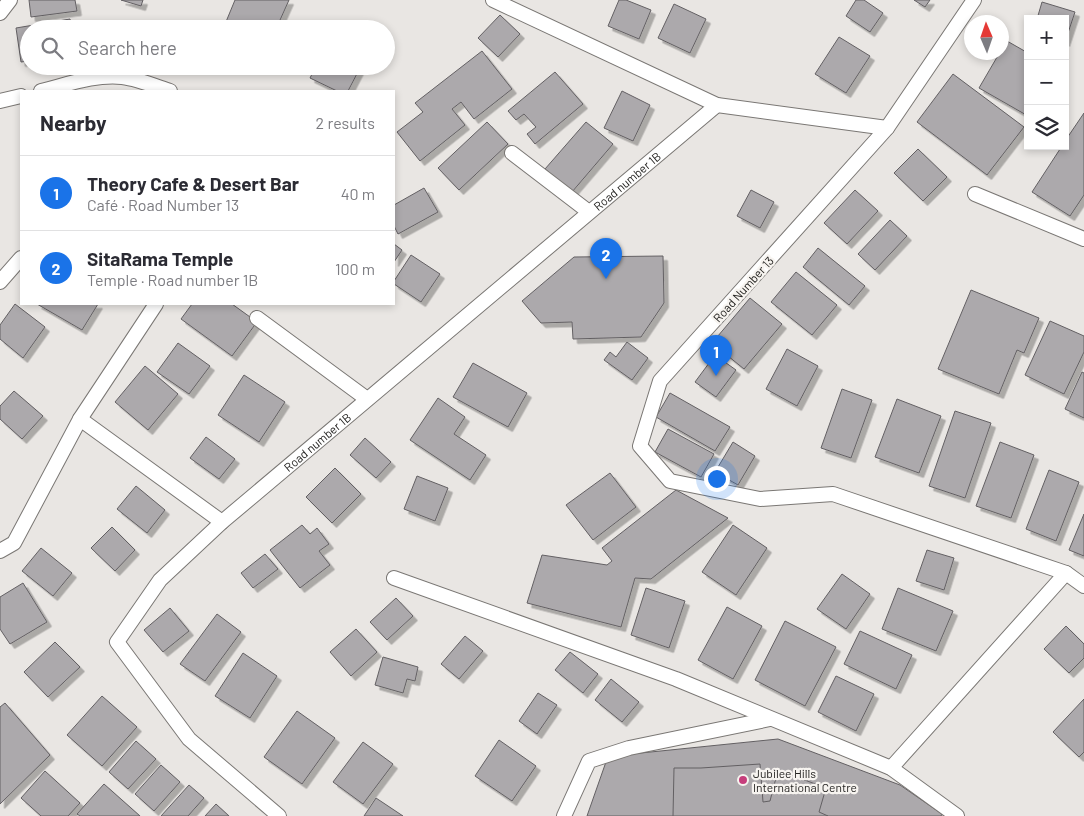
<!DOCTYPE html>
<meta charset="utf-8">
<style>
body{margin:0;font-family:Barlow,sans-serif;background:#f7f7f7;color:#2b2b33}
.controls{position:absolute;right:15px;top:15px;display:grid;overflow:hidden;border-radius:0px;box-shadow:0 2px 8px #0003}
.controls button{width:45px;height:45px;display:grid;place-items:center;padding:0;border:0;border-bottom:1px solid #e1e1e2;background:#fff;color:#2b2b33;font:25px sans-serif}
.compass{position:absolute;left:964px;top:15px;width:45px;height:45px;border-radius:50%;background:#fff;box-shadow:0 2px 8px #0003;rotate:358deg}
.you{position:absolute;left:716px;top:478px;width:18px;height:18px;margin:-12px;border:4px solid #fff;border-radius:50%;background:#1a73e8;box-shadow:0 0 0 8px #1a73e833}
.badge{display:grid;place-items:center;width:32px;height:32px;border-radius:50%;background:#1a73e8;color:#fff;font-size:16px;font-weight:700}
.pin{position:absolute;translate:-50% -41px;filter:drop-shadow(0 1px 2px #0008)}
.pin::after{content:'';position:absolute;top:26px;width:18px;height:15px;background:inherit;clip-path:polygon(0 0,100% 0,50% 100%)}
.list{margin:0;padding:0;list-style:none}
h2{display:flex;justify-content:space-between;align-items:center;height:65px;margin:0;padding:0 20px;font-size:21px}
h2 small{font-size:16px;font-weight:400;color:#7c7c81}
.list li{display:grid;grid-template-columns:32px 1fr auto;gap:15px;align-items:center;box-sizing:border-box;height:75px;padding:0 20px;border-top:1px solid #e1e1e2}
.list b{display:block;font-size:19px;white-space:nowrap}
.list p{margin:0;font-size:16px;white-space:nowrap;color:#7c7c81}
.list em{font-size:16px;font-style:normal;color:#7c7c81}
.icon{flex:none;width:28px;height:28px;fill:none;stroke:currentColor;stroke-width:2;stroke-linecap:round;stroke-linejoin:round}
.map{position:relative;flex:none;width:1084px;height:816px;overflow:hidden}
.search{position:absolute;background:#fff;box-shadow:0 2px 8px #0003;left:20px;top:20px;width:375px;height:55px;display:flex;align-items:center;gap:12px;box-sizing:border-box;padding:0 18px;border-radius:28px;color:#7c7c81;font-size:19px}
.panel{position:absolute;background:#fff;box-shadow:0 2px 8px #0003;left:20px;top:90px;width:375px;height:215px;border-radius:0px}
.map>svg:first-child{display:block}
.building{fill:#aca9ac;stroke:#636063;filter:url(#shadow)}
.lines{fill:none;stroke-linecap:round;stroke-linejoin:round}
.minor-casing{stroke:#7a7774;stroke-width:16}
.minor{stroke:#fff;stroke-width:14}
.poi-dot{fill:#c63e7c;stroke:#f7f4f0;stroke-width:2}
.labels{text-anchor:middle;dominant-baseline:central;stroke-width:4.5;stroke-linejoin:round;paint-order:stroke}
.street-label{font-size:12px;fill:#232220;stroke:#f7f4f0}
.poi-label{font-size:12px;fill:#232220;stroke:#f7f4f0;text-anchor:start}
</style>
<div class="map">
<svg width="1084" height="816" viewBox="0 0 1084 816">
<defs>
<filter id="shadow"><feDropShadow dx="4.5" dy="4.5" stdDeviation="0" flood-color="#0004"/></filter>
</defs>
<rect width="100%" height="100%" fill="#e9e6e3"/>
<g class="building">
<polygon points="29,0 75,0 77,11 31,17"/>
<polygon points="121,0 143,0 141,6"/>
<polygon points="235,0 289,0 276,29 223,29"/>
<polygon points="619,0 626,0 651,10 639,39 608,26"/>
<polygon points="856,0 864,0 883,13 870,32 846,16"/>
<polygon points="914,0 930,0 925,7"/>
<polygon points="1042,2 1075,12 1065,42 1065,19 1037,19"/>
<polygon points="674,4 706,19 690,53 658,38"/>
<polygon points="500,15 520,34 498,57 478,38"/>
<polygon points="70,19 72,29 29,29 29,61 21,62 16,28"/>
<polygon points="839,37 870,56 846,93 815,74"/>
<polygon points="1007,41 1028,53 1028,116 979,88 1000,52 1002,52"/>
<polygon points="482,51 512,89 474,119 461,102 452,109 465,125 420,161 397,132 423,112 415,103"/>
<polygon points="316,66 361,66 348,91 337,91 310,78"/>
<polygon points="555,72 583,104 535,144 527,134 536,127 524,114 516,120 508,111"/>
<polygon points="953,74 1024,127 987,175 917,122"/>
<polygon points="622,91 650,105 633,141 604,128"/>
<polygon points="1084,113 1084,195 1070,216 1032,192 1062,146 1065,146 1065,141"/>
<polygon points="487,122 508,144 459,190 438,168"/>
<polygon points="586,122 613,144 572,192 545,169"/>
<polygon points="918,149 947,177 923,201 894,173"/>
<polygon points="424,188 438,212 398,234 394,226 394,205"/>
<polygon points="751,190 774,202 760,228 737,216"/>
<polygon points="855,190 878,211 847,244 824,223"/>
<polygon points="890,220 907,236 875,270 858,254"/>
<polygon points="394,244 402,250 394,262"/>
<polygon points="818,248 865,286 849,305 803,267"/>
<polygon points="411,255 440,274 421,302 394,284 394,281"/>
<polygon points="663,256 664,303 641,337 573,339 572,322 541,323 522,301 574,257"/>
<polygon points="796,272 837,305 812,335 771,302"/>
<polygon points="971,290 1039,318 1024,353 1017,350 999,394 938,369"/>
<polygon points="750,298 782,324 744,369 712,343"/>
<polygon points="15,304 45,327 23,358 0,339 0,325"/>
<polygon points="37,304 98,304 82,330"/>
<polygon points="192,304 232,304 257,322 232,356 181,319"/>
<polygon points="1050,321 1084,336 1084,352 1064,394 1025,375"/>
<polygon points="627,342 648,358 632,380 604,360 610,352 616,357"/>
<polygon points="178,343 210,366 189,394 157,372"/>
<polygon points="787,349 818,366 797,406 766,389"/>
<polygon points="715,355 736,370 716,397 695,382"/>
<polygon points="473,363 527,393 508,427 453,397"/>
<polygon points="145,366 178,394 148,430 115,402"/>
<polygon points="1082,372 1084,373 1084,418 1065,409"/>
<polygon points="244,375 285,402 259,442 218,415"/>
<polygon points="842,389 872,400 851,458 821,448"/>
<polygon points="14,391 43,416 22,439 0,419 0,406"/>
<polygon points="670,393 730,427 715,451 656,417"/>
<polygon points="438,398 465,417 454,434 486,455 470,480 410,440"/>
<polygon points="897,399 941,416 919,473 875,457"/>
<polygon points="955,411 991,423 965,498 929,486"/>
<polygon points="668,429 714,454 701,477 655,452"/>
<polygon points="206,437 235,459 219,479 190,458"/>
<polygon points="365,438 391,462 376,478 350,455"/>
<polygon points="733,442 755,456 738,485 715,472"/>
<polygon points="1000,442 1034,455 1011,518 976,506"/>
<polygon points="335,468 361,494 332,523 306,497"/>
<polygon points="1049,470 1079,482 1056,541 1026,529"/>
<polygon points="610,473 636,507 593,540 566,505"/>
<polygon points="417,476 448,488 435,521 404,509"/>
<polygon points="136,486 165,510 147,533 117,509"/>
<polygon points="676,490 728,518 651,579 635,578 621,627 527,603 542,555 607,565 612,561 602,548"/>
<polygon points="1084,514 1084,556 1069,550"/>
<polygon points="302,525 310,534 317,528 329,544 319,551 330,565 300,588 270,550"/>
<polygon points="733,525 767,548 736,595 702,572"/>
<polygon points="112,527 135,550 115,571 91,548"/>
<polygon points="41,548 72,573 53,596 22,571"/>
<polygon points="927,550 954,558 944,590 916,581"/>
<polygon points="265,554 278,569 253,588 241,573"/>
<polygon points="842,574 870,594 846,629 817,609"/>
<polygon points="23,583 47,622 10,644 0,629 0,597"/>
<polygon points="646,588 685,601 669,648 631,635"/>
<polygon points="898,588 953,611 936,651 882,629"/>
<polygon points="396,598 413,616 387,640 370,622"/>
<polygon points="727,607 762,626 733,679 698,660"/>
<polygon points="170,608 189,631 163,652 144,630"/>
<polygon points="217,614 241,632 205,681 180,664"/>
<polygon points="785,621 836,647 805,706 755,680"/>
<polygon points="1066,626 1084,644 1084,658 1069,673 1044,649"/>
<polygon points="356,629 377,652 351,676 330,652"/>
<polygon points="860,631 912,655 896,689 844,664"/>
<polygon points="465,636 483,651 459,679 441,664"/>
<polygon points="55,642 80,667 48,697 24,672"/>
<polygon points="570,652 598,674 583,693 555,670"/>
<polygon points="243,653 277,676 250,718 215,696"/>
<polygon points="383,657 418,667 415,681 407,679 403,693 375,685"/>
<polygon points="836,676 874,694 856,731 818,712"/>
<polygon points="611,679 639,702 622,722 595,700"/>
<polygon points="538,693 557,705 537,734 519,721"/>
<polygon points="102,696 137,727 102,766 67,735"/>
<polygon points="1084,699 1084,752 1079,757 1053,732"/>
<polygon points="5,703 50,755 0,804 0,707"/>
<polygon points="297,711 335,738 302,784 264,757"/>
<polygon points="778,739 900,785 942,814 941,816 587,816 607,759 631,754"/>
<polygon points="499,740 536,766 512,801 475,776"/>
<polygon points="136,741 156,759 128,789 109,772"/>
<polygon points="363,742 393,764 363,804 333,782"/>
<polygon points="760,764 763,802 770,801 778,770 826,788 819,812 828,816 673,816 674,768 701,768"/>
<polygon points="161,765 180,782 154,811 135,794"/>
<polygon points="45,771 80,803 68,816 41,816 21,798"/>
<polygon points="104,784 140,816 80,816 77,814"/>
<polygon points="189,785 204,798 188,816 161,816"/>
<polygon points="376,798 403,816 364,816"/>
<polygon points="216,804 229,816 205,816"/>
</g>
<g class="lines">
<g class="minor-casing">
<g id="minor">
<polyline points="493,0 717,105 887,128"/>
<polyline points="974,0 887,128 660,381 640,446 670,481 760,499 833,494 1066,573 1084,586"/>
<polyline points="0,13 10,0"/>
<path d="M 41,91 C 66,85 95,74 122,77 C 138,79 155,86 170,91"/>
<polyline points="0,101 21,96"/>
<polyline points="512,153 589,212"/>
<polyline points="975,194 1084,239"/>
<polyline points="0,282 21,258"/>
<polyline points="257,318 367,399"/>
<polyline points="80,419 222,522"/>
<polyline points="0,551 14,543 80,419 156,304"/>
<polyline points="394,578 676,679 891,768 957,816"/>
<polyline points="891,768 1066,573"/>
<path id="s1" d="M 279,816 L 189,739 L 117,642 L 160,580 L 222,522 L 717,105"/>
<polyline points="564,816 589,761 629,748 770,719"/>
</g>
</g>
<use href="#minor" class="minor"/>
</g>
<circle class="poi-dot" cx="743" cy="780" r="5"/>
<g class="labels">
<g class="street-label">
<text stroke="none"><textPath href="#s1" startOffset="929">Road number 1B</textPath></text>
<text transform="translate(743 289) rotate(-48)">Road Number 13</text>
<text stroke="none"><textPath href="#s1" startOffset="524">Road number 1B</textPath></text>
</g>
<g class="poi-label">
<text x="753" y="773">Jubilee Hills<tspan x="753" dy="14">International Centre</tspan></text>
</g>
</g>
</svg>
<div class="controls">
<button>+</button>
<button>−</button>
<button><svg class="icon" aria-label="layers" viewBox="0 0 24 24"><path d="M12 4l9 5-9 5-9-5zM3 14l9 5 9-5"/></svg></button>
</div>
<svg class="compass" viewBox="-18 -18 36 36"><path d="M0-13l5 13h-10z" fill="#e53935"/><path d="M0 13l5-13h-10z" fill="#7c7c81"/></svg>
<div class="you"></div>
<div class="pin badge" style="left:716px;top:376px">1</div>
<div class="pin badge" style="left:606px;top:279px">2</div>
<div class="search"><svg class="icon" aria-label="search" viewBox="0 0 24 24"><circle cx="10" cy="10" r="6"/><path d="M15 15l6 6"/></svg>Search here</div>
<section class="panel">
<h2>Nearby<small>2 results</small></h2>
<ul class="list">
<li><span class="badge">1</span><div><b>Theory Cafe &amp; Desert Bar</b><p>Café · Road Number 13</p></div><em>40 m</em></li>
<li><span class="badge">2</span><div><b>SitaRama Temple</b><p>Temple · Road number 1B</p></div><em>100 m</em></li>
</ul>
</section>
</div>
